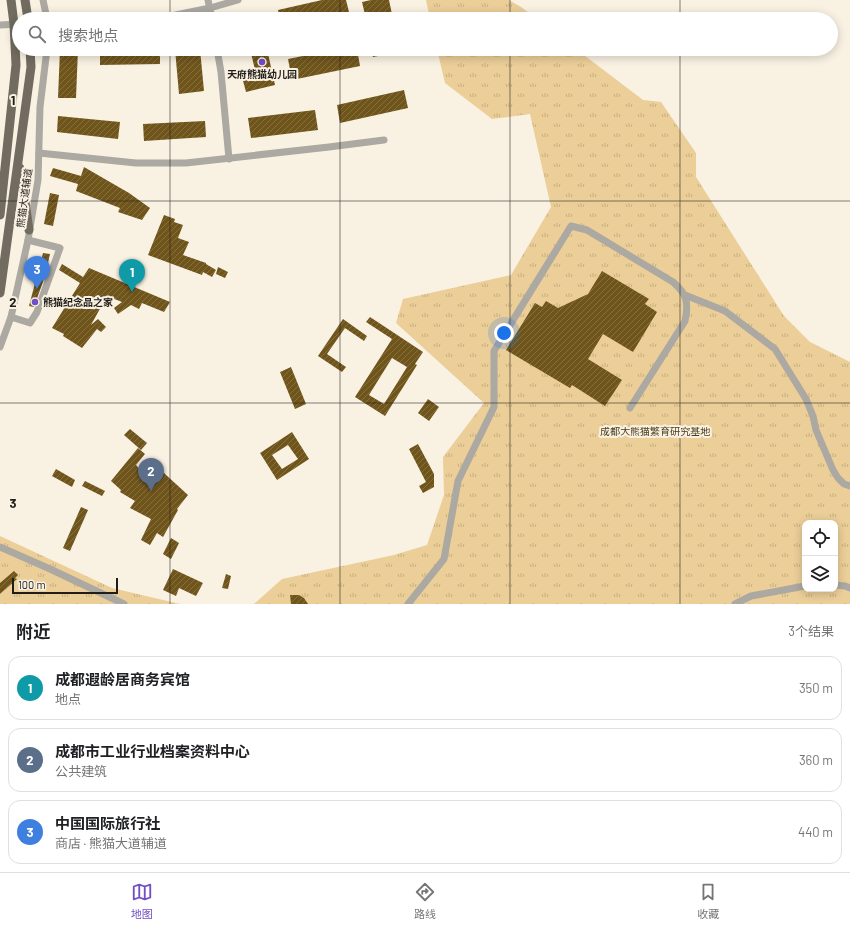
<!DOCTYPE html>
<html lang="zh">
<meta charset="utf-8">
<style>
body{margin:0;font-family:Barlow,"Noto Sans SC",sans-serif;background:#f2f2f2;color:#202124}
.controls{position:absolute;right:12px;bottom:12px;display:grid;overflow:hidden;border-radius:8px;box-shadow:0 2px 10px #0003}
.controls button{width:36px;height:36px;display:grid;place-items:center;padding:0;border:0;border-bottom:1px solid #e0e0e0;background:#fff;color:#202124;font:20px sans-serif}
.scale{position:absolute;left:12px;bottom:10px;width:106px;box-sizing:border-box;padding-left:4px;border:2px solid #211e19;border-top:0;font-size:11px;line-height:14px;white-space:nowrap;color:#211e19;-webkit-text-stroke:3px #f9f1e2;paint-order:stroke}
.you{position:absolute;left:504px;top:333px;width:14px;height:14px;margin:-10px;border:3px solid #fff;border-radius:50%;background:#1a73e8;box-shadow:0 0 0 6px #1a73e833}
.badge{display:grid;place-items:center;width:26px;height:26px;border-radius:50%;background:#714dc6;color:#fff;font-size:13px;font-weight:700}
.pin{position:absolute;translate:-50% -33px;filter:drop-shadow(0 1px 2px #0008)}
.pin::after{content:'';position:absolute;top:21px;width:14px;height:12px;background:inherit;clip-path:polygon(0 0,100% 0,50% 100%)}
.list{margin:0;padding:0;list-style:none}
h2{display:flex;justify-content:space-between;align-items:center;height:52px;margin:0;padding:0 16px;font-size:17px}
h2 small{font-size:13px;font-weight:400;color:#757577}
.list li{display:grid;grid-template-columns:26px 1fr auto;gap:12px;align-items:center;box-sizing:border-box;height:64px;margin:0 8px 8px;padding:0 8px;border:1px solid #e0e0e0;border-radius:12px}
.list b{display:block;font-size:15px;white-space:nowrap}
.list p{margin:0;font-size:13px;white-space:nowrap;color:#757577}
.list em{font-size:13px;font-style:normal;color:#757577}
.icon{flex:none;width:22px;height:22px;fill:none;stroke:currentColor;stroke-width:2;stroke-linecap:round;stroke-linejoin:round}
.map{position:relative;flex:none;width:850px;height:604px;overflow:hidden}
.search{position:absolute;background:#fff;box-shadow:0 2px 10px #0003;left:12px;right:12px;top:12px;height:44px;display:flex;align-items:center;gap:10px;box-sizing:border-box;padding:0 14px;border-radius:22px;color:#757577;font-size:15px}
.sheet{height:268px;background:#fff}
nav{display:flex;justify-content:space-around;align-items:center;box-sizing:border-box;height:56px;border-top:1px solid #e0e0e0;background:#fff;font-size:11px;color:#757577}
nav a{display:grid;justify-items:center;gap:2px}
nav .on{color:#714dc6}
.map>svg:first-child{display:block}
.grass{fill:url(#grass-tufts);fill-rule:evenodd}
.building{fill:url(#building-hatch);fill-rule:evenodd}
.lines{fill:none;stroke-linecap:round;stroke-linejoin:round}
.minor{stroke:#aca8a2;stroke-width:7}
.major{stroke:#716b60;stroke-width:9}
.grid{fill:none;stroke:#211e19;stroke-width:1;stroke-opacity:0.55}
.poi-dot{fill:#714dc6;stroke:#f9f1e2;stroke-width:1.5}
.labels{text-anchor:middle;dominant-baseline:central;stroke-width:4;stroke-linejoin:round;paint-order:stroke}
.poi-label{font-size:10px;font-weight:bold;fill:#211e19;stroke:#f9f1e2}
.street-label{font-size:10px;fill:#211e19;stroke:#f9f1e2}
.park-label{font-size:10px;fill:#4b3b1b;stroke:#f9f1e2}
.grid-label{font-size:13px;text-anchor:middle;font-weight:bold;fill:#211e19;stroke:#f9f1e2;stroke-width:4;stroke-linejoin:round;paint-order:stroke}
</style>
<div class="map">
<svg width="850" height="604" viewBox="0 0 850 604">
<defs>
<pattern id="grass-tufts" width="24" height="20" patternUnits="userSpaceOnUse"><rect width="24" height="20" fill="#ebce98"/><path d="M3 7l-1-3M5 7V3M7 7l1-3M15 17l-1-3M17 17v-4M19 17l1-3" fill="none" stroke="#c9b082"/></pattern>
<pattern id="building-hatch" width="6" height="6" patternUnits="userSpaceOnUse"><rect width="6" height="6" fill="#70551b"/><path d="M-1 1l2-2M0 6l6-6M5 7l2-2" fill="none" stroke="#836f43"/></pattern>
</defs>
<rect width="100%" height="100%" fill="#f9f1e2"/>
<g class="grass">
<polygon points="426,0 509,0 521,7 537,19 430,19"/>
<path d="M 437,49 L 576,49 L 643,100 L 661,102 L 696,153 L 696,177 L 784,316 L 810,342 L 850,362 L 850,604 L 254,604 L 282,579 L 394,555 L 427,545 L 444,495 L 443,457 L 484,403 L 396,323 L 403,299 L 511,275 L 551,207 L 530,114 L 492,119 L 445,83 ZM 805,523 L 835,523 L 835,589 L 805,589 Z"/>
<polygon points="0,536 112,588 180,604 0,604"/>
</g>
<g class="building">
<polygon points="322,0 346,0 349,12 318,19 280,19 278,10"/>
<polygon points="371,0 389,0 393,19 366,19 362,2"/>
<polygon points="60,49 78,49 76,98 58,98"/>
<polygon points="100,49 160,49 160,64 100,65"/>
<polygon points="175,49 200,49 204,91 179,94"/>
<polygon points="250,49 267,49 275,85 246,92 242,77 256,74"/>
<polygon points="338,49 357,49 360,66 292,80 288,59"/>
<polygon points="371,49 398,49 398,52 373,57"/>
<polygon points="404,90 408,108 340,123 337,105"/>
<polygon points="315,110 318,130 251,138 248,118"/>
<polygon points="58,116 120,122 118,139 57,132"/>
<polygon points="205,121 206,137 144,141 143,124"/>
<polygon points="84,167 129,193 150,208 142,220 118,212 120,208 76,191 78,184 50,176 53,168 81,176"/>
<polygon points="50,193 59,195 53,226 44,224"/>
<polygon points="164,215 175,219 174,222 183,225 178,238 189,242 183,255 206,263 206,264 216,270 212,277 203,272 202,275 148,255"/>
<polygon points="43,253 50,254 45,276 34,307 29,306"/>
<polygon points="62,264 83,277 89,268 170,302 164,312 142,303 139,309 131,305 118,314 114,308 122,302 107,296 91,325 98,319 106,327 101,332 97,329 82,348 63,336 64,334 52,328 80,283 59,270"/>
<polygon points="218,267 228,272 225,278 216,274"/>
<polygon points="602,271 649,299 645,304 657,312 633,352 603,334 588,359 622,380 605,406 572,385 570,388 506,350 535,303 542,307 546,301 558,308 588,294"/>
<path d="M 370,317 L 423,352 L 415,364 L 417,365 L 385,416 L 355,397 L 392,339 L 366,322 ZM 392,358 L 407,367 L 384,404 L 369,395 Z"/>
<polygon points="343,319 367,336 364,341 345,328 327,354 346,367 342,372 318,356"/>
<polygon points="291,367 306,404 295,409 280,372"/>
<polygon points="428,399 439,407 429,421 418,413"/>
<polygon points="130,429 147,443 141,450 124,435"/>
<path d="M 292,432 L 309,459 L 277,480 L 260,453 ZM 288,445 L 298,459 L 282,469 L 272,455 Z"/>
<polygon points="418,444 434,474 434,487 423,493 419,486 426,482 409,449"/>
<polygon points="138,448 145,454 136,465 145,475 158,465 165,474 188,495 177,509 178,510 163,537 157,533 150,545 141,540 151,519 130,508 135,501 120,492 121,490 111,481"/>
<polygon points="56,469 75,480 72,487 52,476"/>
<polygon points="85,481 105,491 102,496 82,486"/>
<polygon points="81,507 88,510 70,551 63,548"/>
<polygon points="171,538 179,543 171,559 163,554"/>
<polygon points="173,569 203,583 196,596 179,588 176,596 163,590"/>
<polygon points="14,571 18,575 15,578 17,579 0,594 0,583"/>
<polygon points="226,574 231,576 228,589 222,588"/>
<polygon points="290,595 299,595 304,598 308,604 291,604"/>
</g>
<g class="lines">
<g class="minor">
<polyline points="43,0 47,19"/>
<polyline points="208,0 212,19"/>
<polyline points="75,19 166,17 210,8 238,0"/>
<polyline points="0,25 19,24"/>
<polyline points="217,49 221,72 229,159"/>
<polyline points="39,153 136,163 186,163 329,147 384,140"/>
<polyline points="685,295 725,311 775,349 806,399 813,416 816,430 833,470 838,478 844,484 850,486"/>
<polyline points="11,317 30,323 37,312 60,248 28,240"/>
<polyline points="0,347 11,317 28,240 38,180 40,107 47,49"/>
<polyline points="0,547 50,569 124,604"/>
<polyline points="835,585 845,586 850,588"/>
<path d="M 408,604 L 444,559 L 458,481 L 494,407 L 494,351 L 571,226 L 587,230 L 673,282 C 687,294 689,303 685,321 L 630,408"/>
<polyline points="735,604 751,596 805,586"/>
</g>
<g class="major">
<polyline points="25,0 28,19"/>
<polyline points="20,168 29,230"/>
<polyline points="0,215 16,65 14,24 11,0"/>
<polyline points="0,293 31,67 30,49"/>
</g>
</g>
<path class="grid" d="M 170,0 L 170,19M 340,0 L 340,19M 510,0 L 510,19M 680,0 L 680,19M 170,49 L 170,604M 340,49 L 340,604M 510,49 L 510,604M 680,49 L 680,604M 0,201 L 850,201M 0,403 L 850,403"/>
<g class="poi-dot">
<circle cx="262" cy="62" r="4"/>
<circle cx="35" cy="302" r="4"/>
</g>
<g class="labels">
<g class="poi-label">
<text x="262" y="74">天府熊猫幼儿园</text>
<text x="43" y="302" text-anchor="start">熊猫纪念品之家</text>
</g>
<g class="street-label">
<text transform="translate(24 198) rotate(-82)">熊猫大道辅道</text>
</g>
<g class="park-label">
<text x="655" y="431">成都大熊猫繁育研究基地</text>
</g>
</g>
<g class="grid-label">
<text x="13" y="105">1</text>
<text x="13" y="307">2</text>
<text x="13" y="508">3</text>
</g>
</svg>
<div class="controls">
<button><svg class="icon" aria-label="locate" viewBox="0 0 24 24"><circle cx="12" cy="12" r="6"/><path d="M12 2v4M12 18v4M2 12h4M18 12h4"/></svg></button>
<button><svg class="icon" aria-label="layers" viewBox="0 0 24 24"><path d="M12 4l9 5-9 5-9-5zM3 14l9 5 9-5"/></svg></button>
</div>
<div class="scale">100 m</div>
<div class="you"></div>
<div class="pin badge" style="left:132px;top:292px;background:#0f9aa8">1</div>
<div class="pin badge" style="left:151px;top:491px;background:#5c6f8a">2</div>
<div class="pin badge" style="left:37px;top:289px;background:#3f7fe0">3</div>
<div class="search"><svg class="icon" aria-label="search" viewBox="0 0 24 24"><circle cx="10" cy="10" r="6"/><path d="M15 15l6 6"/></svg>搜索地点</div>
</div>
<section class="sheet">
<h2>附近<small>3个结果</small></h2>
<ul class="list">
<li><span class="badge" style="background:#0f9aa8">1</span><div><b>成都遐龄居商务宾馆</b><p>地点</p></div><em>350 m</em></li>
<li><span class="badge" style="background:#5c6f8a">2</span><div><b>成都市工业行业档案资料中心</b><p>公共建筑</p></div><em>360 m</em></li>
<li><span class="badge" style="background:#3f7fe0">3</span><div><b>中国国际旅行社</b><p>商店 · 熊猫大道辅道</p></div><em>440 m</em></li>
</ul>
</section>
<nav>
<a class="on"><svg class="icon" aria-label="map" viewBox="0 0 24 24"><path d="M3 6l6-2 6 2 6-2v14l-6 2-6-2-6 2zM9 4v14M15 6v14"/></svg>地图</a>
<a><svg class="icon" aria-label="directions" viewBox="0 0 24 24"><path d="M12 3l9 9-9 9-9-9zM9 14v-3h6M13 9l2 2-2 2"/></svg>路线</a>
<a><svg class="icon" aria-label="saved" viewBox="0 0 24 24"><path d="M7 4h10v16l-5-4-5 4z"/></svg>收藏</a>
</nav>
